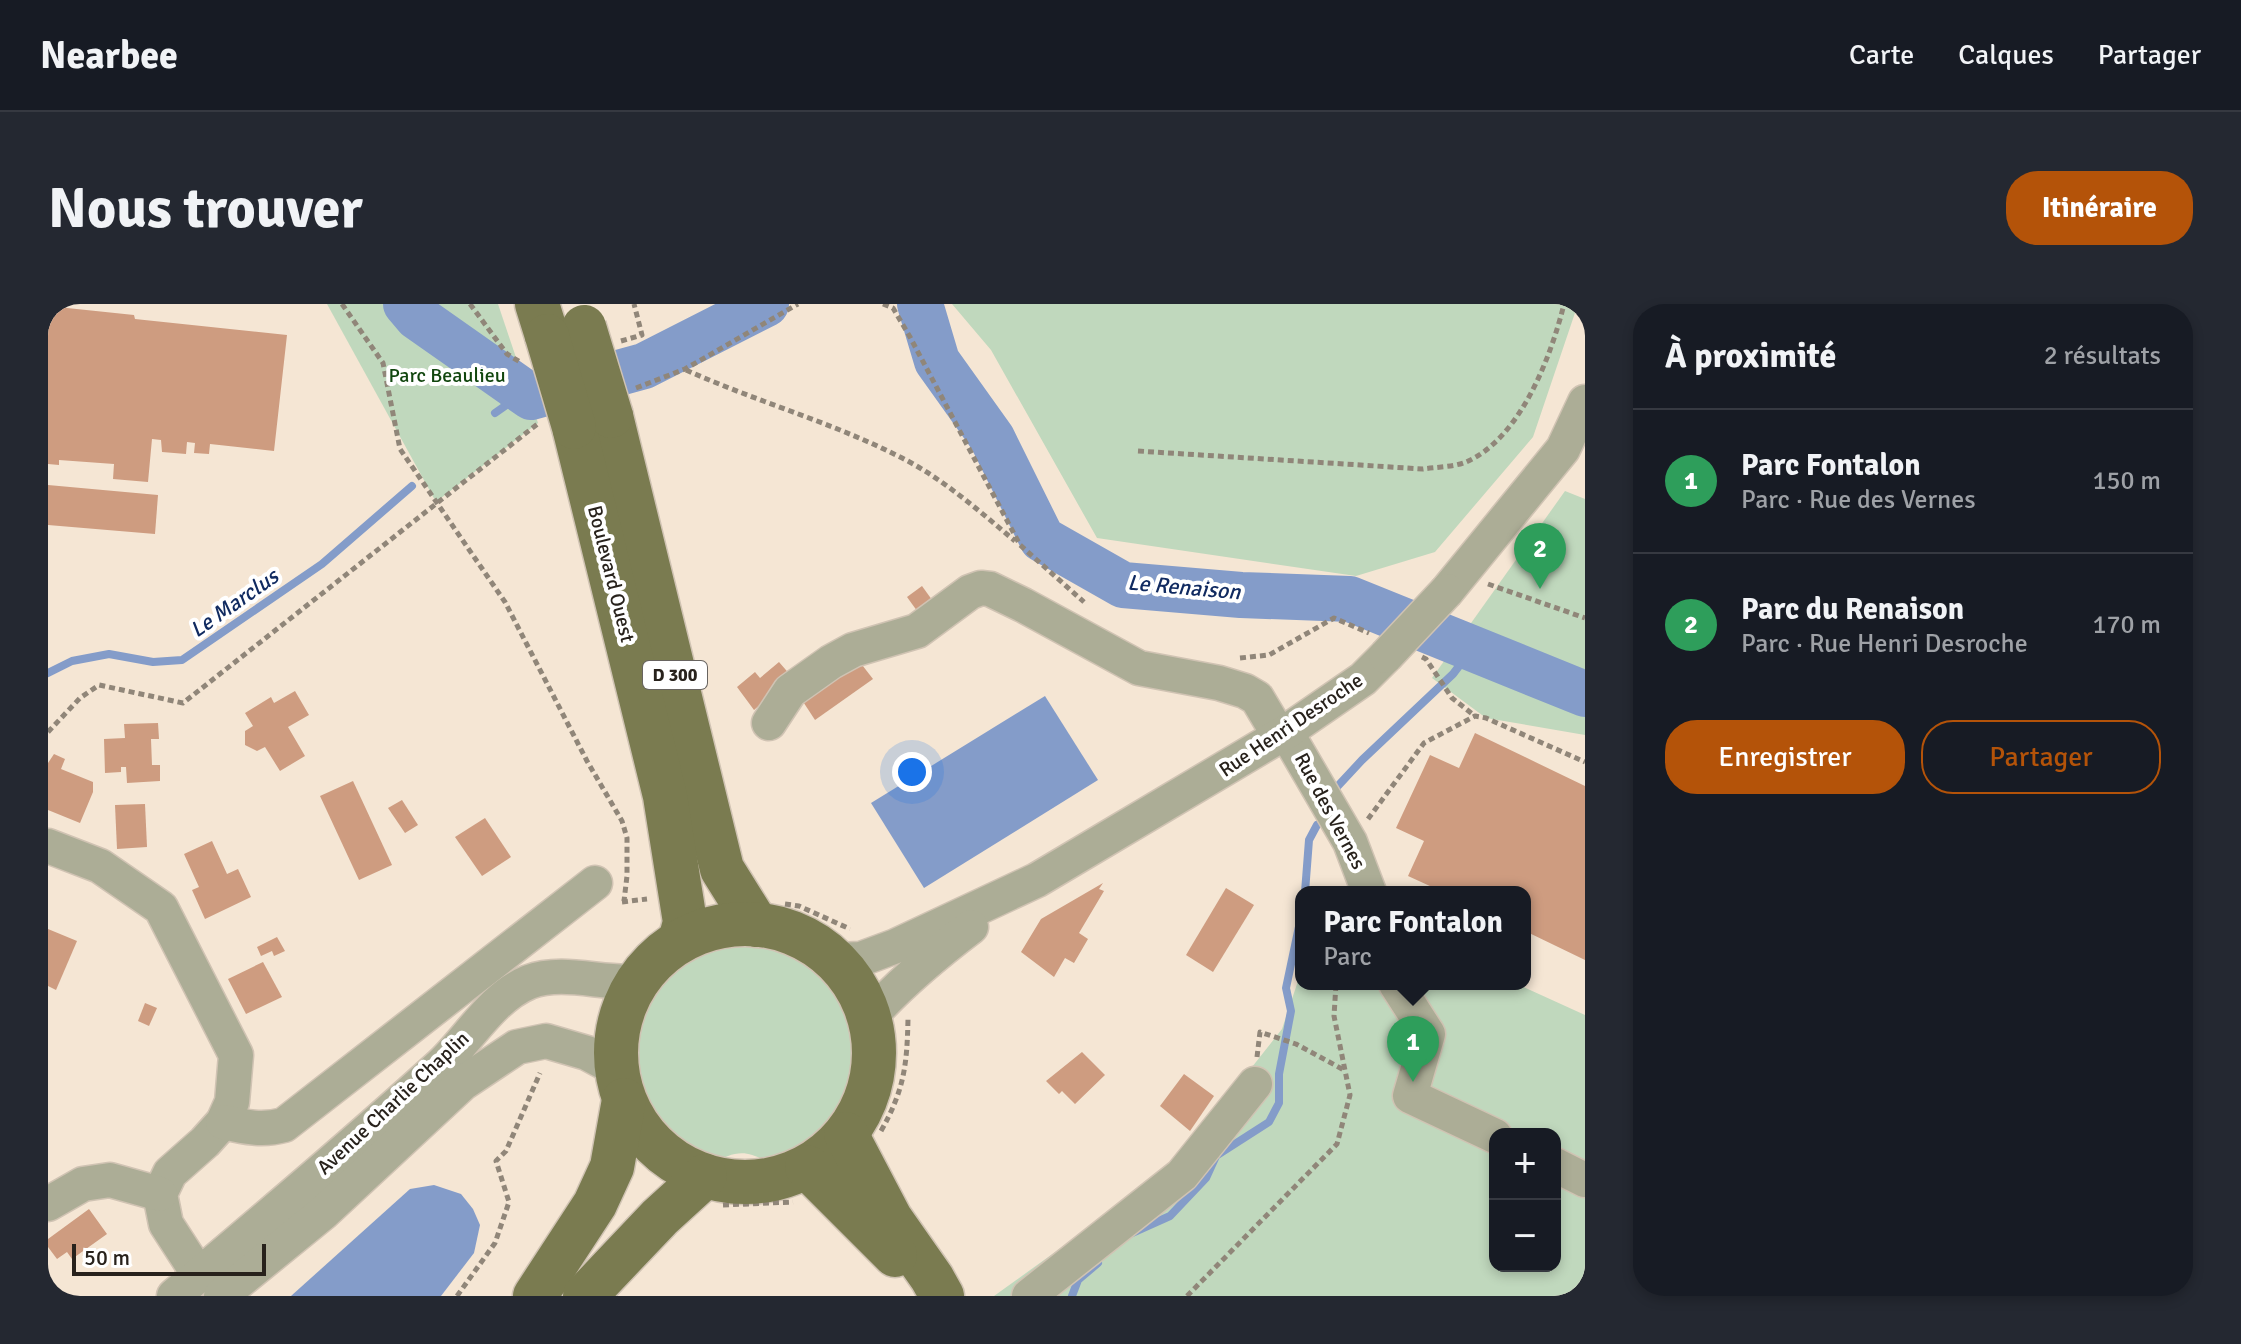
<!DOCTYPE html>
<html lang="fr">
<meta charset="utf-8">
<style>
body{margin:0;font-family:Signika,sans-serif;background:#242831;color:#f1f3f6}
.controls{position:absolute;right:24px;bottom:24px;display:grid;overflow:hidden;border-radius:16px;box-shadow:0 4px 12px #0003}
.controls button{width:72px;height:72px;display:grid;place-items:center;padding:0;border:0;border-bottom:2px solid #363941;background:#171b24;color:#f1f3f6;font:40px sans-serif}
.scale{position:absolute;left:24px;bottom:20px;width:194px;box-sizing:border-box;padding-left:8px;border:4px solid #28221c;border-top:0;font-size:22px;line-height:28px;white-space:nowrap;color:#28221c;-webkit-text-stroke:6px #fff;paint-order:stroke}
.you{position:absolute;left:864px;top:468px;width:28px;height:28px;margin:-20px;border:6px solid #fff;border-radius:50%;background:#1a73e8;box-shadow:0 0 0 12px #1a73e833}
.badge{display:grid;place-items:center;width:52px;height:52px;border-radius:50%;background:#b45309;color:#fff;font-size:26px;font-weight:700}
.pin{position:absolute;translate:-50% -66px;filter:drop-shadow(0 2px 4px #0008)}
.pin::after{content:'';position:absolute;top:42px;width:28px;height:24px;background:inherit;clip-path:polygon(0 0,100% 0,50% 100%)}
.popup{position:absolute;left:1247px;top:582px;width:236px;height:104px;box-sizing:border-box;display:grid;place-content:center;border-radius:16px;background:#171b24;filter:drop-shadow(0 2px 6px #0005);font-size:26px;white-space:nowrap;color:#9ea1a6}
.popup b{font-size:30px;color:#f1f3f6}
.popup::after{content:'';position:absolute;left:50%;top:100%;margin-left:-16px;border:16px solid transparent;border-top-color:#171b24}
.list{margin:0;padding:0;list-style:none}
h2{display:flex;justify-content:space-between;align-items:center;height:104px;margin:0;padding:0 32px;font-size:34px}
h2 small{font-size:26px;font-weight:400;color:#9ea1a6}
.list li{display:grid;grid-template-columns:52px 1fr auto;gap:24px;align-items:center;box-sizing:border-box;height:144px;padding:0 32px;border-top:2px solid #363941}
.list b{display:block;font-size:30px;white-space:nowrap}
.list p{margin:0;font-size:26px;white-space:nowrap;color:#9ea1a6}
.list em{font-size:26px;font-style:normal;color:#9ea1a6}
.actions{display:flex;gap:16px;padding:24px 32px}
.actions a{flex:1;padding:18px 0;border:2px solid #b45309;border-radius:32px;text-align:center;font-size:28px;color:#b45309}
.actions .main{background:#b45309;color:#fff}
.map{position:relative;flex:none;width:1537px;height:992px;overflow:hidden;border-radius:32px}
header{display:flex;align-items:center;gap:48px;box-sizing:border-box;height:112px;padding:0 40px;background:#171b24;border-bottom:2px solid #363941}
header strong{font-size:38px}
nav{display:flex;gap:44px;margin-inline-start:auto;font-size:28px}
.intro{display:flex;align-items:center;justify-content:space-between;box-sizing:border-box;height:192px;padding:0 48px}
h1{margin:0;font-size:56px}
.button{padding:20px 36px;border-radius:32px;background:#b45309;color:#fff;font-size:28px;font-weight:700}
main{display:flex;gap:48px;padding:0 48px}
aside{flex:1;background:#171b24;border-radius:32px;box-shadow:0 4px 12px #0003}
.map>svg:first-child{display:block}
.green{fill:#c0d8bd;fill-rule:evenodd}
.water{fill:#849cc9}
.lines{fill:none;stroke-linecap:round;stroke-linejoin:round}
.stream{stroke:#849cc9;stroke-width:8}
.river{stroke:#849cc9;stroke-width:46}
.building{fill:#ce9c80}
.minor-casing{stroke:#d0c3b3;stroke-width:37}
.major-casing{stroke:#d0c3b3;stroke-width:47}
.path{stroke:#908679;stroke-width:5;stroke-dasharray:6 4;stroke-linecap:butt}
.minor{stroke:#acad96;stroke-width:34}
.major{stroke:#7a7b50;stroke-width:44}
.minor-bridge-casing{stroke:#d0c3b3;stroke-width:37;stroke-linecap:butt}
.major-bridge-casing{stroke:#d0c3b3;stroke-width:47;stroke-linecap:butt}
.minor-bridge{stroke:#acad96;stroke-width:34}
.major-bridge{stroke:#7a7b50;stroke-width:44}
.labels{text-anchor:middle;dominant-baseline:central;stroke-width:8;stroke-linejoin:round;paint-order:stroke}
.shield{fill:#fff;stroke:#686460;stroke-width:2}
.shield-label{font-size:18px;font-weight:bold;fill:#28221c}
.park-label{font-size:20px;fill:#11460e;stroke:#fff}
.street-label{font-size:20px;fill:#28221c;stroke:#fff}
.water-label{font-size:22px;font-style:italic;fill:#102a60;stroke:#fff}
</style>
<header>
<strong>Nearbee</strong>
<nav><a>Carte</a><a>Calques</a><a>Partager</a></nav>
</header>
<div class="intro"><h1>Nous trouver</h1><a class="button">Itinéraire</a></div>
<main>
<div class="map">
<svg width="1537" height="992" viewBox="0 0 1537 992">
<rect width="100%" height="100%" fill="#f5e6d4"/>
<g class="green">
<polygon points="279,0 450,0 490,119 388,198"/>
<polygon points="904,0 1530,0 1485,133 1387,248 1308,272 1049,234 943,46"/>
<polygon points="1517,187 1537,195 1537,431 1438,414 1384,374"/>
<path d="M 690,633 C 770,633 835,703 808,784 C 802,803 792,822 777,836 C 762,848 746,855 729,863 C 699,846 692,844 661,861 C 538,810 559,648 690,633 Z"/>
<path d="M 1253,668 L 1253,680 L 1469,680 L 1537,711 L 1537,992 L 946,992 L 1124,864 L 1234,725 ZM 1447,830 L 1507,830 L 1507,962 L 1447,962 Z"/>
</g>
<g class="water">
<polygon points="997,392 1050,476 876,584 823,499"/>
<polygon points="386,881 413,890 425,905 432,921 426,949 393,992 243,992 362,885"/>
</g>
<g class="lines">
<g class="stream">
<polyline points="447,109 457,102 453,72"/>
<polyline points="0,369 24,357 61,350 105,358 134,356 274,260 364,182"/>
<polyline points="1288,484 1314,456 1405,370 1424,345"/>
<polyline points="1257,588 1261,536 1269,521"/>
<polyline points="1084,929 1122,912 1158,874 1168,852 1221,818 1231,799 1231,770 1243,707 1238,684 1253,613"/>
<polyline points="1024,992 1030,976 1050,959"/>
</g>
<g class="river">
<polyline points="358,0 369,13 483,93 596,62 718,0"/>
<polyline points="872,0 889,57 944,134 994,235 1075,281 1193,291 1302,295 1537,390"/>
</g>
</g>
<g class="building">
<polygon points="0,2 86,11 87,15 239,31 226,147 162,140 161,150 146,149 147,139 139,138 138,150 114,148 113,136 104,135 100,178 65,175 66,160 11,156 11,161 0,160"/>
<polygon points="0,181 110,191 107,230 0,221"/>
<polygon points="874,282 887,300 872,311 859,293"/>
<polygon points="811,357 825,375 767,416 752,393"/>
<polygon points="731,358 744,373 706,406 689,383 707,368 712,374"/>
<polygon points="247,387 261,411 240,423 257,452 232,467 217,443 209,447 197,441 197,427 205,422 197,409 223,393 226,399"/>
<polygon points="110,419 111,435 103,435 104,461 112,461 112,477 79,479 78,463 73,463 73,468 57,469 56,435 77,434 76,420"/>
<polygon points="1427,429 1537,482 1537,656 1477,627 1477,588 1395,588 1360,572 1376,537 1348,524 1382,451 1411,464"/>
<polygon points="6,450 17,455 13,465 45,478 45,488 32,519 0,506 0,459"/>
<polygon points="305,477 344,561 311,576 272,492"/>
<polygon points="354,496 370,521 357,529 340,504"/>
<polygon points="97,500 99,543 69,545 67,501"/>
<polygon points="437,514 463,553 434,572 407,533"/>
<polygon points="164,537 179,570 190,565 203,593 157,615 144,586 151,583 136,550"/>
<polygon points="1055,579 1051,585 1056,587 1031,629 1040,635 1026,659 1017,654 1006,673 973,648 993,615"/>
<polygon points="1178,584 1206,601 1165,668 1138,651"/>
<polygon points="0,625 29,637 8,686 0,682"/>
<polygon points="229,633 237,647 226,652 224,647 213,652 209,643"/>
<polygon points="215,658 234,693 198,710 180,675"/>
<polygon points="97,699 109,704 101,722 90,717"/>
<polygon points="1034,748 1057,771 1027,800 1014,787 1011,790 998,777"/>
<polygon points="1136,770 1166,792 1142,827 1112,802"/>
<polygon points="41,905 59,930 24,955 19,948 9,955 0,943 0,935"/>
</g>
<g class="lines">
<g class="minor-casing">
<g id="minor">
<polyline points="1399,287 1515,145 1537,98"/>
<polyline points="721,419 742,387 783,358 805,346 869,327 922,288 933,284 942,285 975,301 1091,364 1171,379 1197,387 1209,394 1231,431"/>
<polyline points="1238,428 1302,538 1321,588"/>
<polyline points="0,542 52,562 113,604 188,751 184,798 175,818 157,838 122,869 112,890 118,920 151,971"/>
<polyline points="786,656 813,655 848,642 989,576 1238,428 1315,375 1338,352"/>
<polyline points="1348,680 1380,730 1362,792 1447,832"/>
<path d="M 821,714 C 852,679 886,651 923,623"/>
<path d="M 175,818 C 197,823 214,827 236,821 L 547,579"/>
<polyline points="1507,861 1537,876"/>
<polyline points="0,900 35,880 62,876 112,890"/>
<path d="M 126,992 C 216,916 306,840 393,761 C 421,735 444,693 481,678 C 516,665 556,681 589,677"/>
<polyline points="173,992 275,909 415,779 469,743 498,737 539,749 563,762 569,772"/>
<polyline points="981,992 1134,871 1207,780"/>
</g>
</g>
<g class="major-casing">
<g id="major">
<polyline points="489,0 499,32"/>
<polyline points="563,112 674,565 709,621"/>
<polyline points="526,123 617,492 637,618 632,637"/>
<circle cx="697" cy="749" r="129"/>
<polyline points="798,830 842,914 884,974 894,992"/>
<polyline points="759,863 847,951"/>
<polyline points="487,992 547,900 564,863 576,796"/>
<polyline points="537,992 612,913 657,872"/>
</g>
</g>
<g class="path">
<polyline points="294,0 335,59 352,145 457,298 539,457 574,517 579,534 579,572 576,597"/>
<polyline points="422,0 459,50 472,58"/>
<polyline points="835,0 845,4 862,33 972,241 1036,298"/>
<polyline points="573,37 594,31 586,0"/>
<path d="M 638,66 C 707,97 780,117 848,151 C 892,172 930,206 967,237"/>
<polyline points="588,84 637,65 750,0"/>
<path d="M 1090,147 L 1375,165 C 1388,163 1406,163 1418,158 C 1472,135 1503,53 1516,0"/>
<polyline points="1440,280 1537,314"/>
<polyline points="1374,353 1378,355 1404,394 1427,412"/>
<polyline points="1192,354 1221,351 1286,314 1321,329"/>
<polyline points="0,428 32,394 51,381 135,399 492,118"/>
<polyline points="1320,515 1376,439 1427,412 1438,414 1537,458"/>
<polyline points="574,598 599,595"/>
<polyline points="737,600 751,602 802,625"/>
<polyline points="1209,753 1212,728 1248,740 1296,766"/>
<path d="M 833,827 C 856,786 859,762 860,715"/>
<polyline points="675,901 745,898"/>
<polyline points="409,992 447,939 461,898 448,857 458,847 492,769"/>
<polyline points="1139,992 1289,840 1302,791 1286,712 1288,680"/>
</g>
<use href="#minor" class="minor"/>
<use href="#major" class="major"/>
<g class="minor-bridge-casing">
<polyline id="minor-bridge" points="1338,352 1399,287"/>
</g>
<g class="major-bridge-casing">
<g id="major-bridge">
<polyline points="536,23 563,112"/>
<polyline points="499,32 526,123"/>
</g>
</g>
<use href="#minor-bridge" class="minor-bridge"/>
<use href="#major-bridge" class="major-bridge"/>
</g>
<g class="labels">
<rect class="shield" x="595" y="357" width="64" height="28" rx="6"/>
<g class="shield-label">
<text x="627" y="371">D 300</text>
</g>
<g class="park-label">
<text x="399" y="71">Parc Beaulieu</text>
</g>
<g class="street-label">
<text transform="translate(563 270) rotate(76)">Boulevard Ouest</text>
<text transform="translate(1243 421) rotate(-34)">Rue Henri Desroche</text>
<text transform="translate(1282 507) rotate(62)">Rue des Vernes</text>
<text transform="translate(345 799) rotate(-43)">Avenue Charlie Chaplin</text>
</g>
<g class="water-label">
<text transform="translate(1136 283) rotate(5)">Le Renaison</text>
<text transform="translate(186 299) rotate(-35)">Le Marclus</text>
</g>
</g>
</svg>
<div class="controls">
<button>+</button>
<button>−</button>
</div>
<div class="scale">50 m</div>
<div class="you"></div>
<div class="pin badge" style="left:1365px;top:778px;background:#2e9e5b">1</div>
<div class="popup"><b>Parc Fontalon</b>Parc</div>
<div class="pin badge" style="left:1492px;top:285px;background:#2e9e5b">2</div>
</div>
<aside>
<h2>À proximité<small>2 résultats</small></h2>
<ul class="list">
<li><span class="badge" style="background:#2e9e5b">1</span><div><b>Parc Fontalon</b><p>Parc · Rue des Vernes</p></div><em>150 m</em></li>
<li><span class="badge" style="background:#2e9e5b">2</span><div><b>Parc du Renaison</b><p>Parc · Rue Henri Desroche</p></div><em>170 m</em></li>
</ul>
<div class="actions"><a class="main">Enregistrer</a><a>Partager</a></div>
</aside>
</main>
